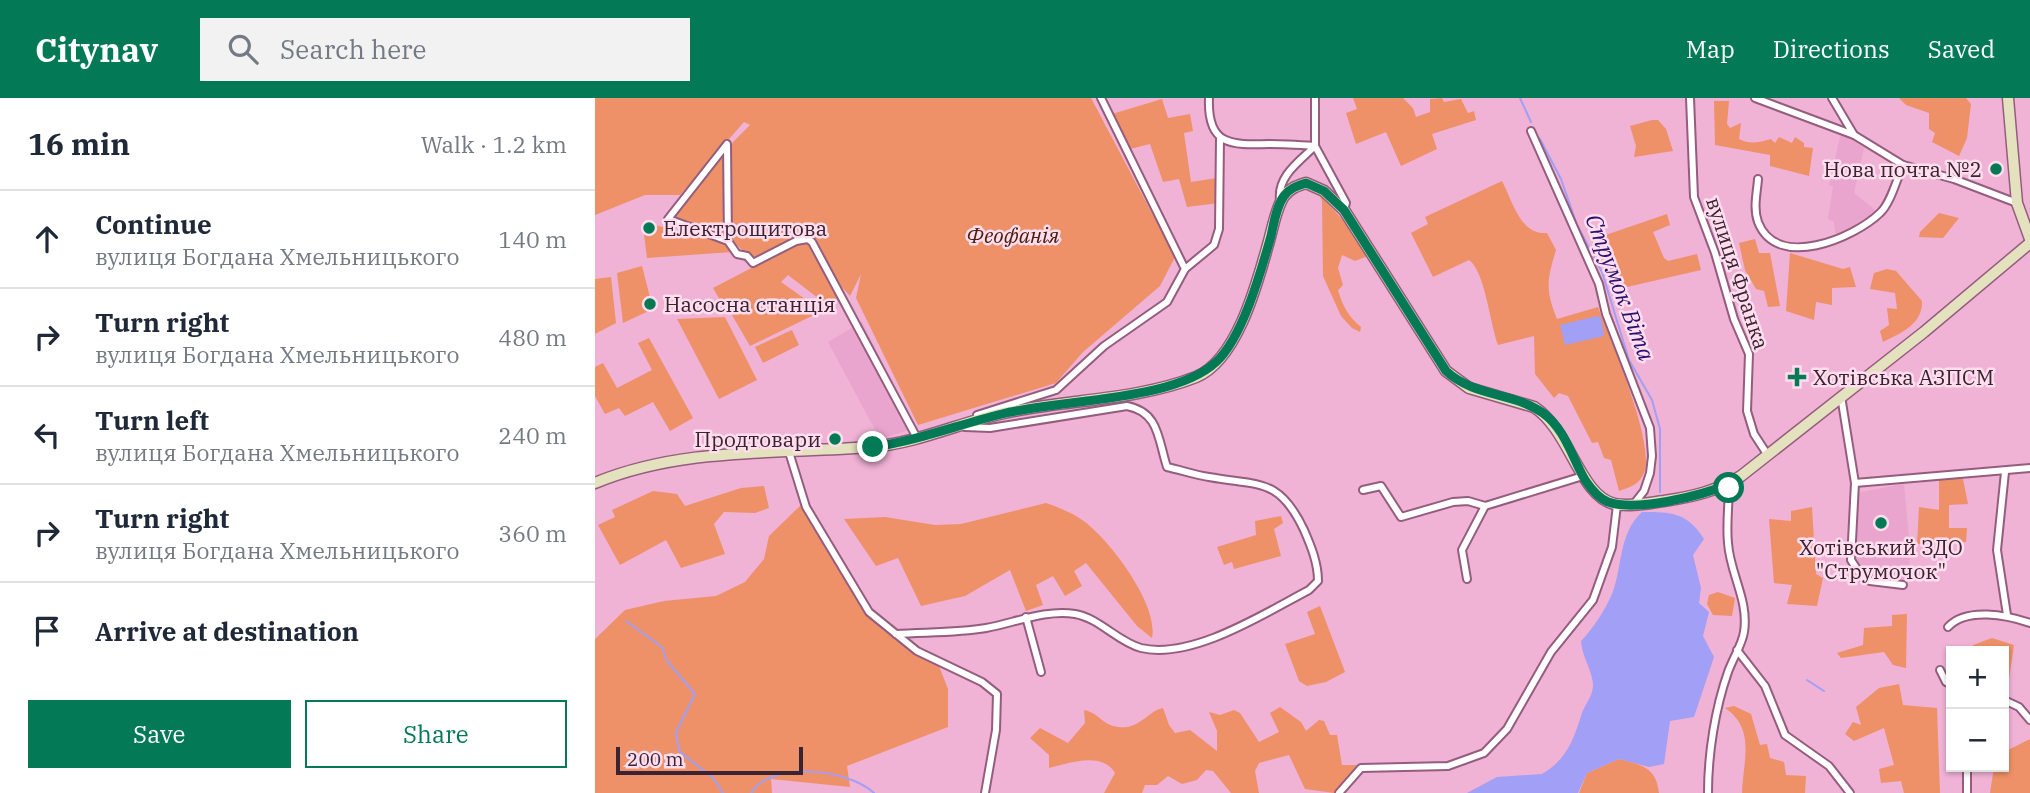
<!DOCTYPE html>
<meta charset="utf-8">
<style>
body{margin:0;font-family:"IBM Plex Serif",serif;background:#f2f2f3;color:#1f2937}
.controls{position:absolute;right:21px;bottom:21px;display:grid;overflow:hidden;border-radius:0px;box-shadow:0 2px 5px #0004}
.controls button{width:63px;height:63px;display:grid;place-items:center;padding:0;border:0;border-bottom:2px solid #e0e1e3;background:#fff;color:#1f2937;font:35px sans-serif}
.scale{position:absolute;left:21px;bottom:18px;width:187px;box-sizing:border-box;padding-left:7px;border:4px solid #3b2331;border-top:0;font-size:19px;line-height:24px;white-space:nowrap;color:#3b2331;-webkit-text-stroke:5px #feddef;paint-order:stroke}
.stop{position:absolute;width:21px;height:21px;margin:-16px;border:5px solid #037955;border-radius:50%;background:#fff}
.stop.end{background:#037955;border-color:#fff;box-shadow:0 2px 7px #0008}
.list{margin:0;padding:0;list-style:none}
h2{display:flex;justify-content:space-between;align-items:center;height:91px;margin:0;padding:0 28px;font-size:30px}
h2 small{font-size:23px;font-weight:400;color:#747a83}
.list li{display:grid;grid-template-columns:46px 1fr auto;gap:21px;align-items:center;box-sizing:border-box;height:98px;padding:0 28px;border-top:2px solid #e0e1e3}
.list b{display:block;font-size:26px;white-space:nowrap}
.list p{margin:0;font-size:23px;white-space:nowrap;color:#747a83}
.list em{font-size:23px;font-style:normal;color:#747a83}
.actions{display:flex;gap:14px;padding:21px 28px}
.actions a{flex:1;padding:16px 0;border:2px solid #037955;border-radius:0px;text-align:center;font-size:24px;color:#037955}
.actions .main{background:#037955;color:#fff}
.icon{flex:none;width:38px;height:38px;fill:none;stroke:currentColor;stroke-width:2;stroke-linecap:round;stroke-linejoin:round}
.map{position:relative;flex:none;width:1435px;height:695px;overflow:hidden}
header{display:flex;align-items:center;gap:42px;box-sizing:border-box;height:98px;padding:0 35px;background:#037955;color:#fff}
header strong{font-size:33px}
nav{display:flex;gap:38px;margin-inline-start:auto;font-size:24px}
.search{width:490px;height:63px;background:#f2f2f3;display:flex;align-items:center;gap:18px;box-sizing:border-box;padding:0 24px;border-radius:0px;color:#747a83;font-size:26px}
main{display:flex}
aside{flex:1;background:#fff}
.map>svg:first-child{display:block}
.built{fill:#e9a5cd}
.green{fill:#ee9168}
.water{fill:#a19ff6}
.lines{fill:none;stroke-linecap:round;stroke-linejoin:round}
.stream{stroke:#a19ff6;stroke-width:2}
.street-casing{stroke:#945d7e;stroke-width:10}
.secondary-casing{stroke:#945d7e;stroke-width:13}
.street{stroke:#fff;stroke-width:6}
.secondary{stroke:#e4e1be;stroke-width:10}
.route{stroke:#037955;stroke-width:9}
.poi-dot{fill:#037955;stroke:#feddef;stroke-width:2.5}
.labels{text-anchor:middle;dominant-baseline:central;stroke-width:5;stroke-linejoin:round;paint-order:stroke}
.poi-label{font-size:21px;fill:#3b2331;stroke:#feddef;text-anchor:start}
.park-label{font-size:21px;font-style:italic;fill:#491d08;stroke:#feddef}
.street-label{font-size:21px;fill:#3b2331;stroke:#feddef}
.water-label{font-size:23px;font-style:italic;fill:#291170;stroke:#feddef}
</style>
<header>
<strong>Citynav</strong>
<div class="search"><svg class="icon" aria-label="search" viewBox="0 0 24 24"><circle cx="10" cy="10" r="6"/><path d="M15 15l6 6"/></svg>Search here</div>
<nav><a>Map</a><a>Directions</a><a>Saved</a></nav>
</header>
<main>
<aside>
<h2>16 min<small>Walk · 1.2 km</small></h2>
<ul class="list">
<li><svg class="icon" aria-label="ahead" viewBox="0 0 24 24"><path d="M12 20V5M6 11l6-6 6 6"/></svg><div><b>Continue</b><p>вулиця Богдана Хмельницького</p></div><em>140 m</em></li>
<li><svg class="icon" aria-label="right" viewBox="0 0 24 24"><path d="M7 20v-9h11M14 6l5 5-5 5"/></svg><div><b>Turn right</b><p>вулиця Богдана Хмельницького</p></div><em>480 m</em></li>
<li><svg class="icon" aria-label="left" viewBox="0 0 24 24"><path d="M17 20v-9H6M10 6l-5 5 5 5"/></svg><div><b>Turn left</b><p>вулиця Богдана Хмельницького</p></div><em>240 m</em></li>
<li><svg class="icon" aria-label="right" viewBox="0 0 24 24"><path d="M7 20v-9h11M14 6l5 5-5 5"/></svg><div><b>Turn right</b><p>вулиця Богдана Хмельницького</p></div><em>360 m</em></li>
<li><svg class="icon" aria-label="arrive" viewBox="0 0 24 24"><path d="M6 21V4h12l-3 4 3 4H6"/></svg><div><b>Arrive at destination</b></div></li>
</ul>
<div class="actions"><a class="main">Save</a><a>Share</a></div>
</aside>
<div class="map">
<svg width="1435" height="695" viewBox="0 0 1435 695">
<rect width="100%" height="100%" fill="#f0b2d5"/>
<g class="built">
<polygon points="1246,35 1269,50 1259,95 1284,115 1245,139 1240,134 1239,124 1233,121 1238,88 1234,88"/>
<polygon points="267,224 320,330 285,341 233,244"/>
<polygon points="1309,386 1315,451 1314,476 1307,484 1280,482 1264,468 1257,454 1261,398 1266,394"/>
</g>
<g class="green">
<polygon points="0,0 496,0 580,159 565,188 488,254 461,285 323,327 261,200 266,176 255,198 236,177 246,199 232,207 193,177 186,184 227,213 155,248 134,212 130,211 118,190 164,166 137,143 137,45 155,27 149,24 85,97 50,97 0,117"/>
<polygon points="758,0 808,0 818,10 821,19 835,14 835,1 847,0 849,4 866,1 873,15 879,13 881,22 837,36 842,51 806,68 791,34 761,46 751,15 762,11"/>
<polygon points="1304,0 1371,0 1376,6 1372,40 1364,58 1337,44 1340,35 1334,31 1334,15 1311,7"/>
<polygon points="567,1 573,20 595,16 598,33 589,35 596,84 622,80 624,105 592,109 584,81 568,84 555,46 535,51 517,16"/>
<path d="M 1119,3 L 1134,3 L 1132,26 L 1135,30 L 1146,25 L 1144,41 C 1155,47 1165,44 1176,41 L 1180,45 L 1184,39 L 1197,45 L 1200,39 L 1209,45 L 1209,49 L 1218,50 L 1214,78 L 1175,68 L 1175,57 L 1120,47 Z"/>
<polygon points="1057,22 1063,22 1071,31 1078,53 1039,59 1041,48 1035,28"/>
<polygon points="128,57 129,137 80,119"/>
<path d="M 907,83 C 918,104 925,137 952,135 L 961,152 C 952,182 950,191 962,221 L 1003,209 C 1015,241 1061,346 1049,375 C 1044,387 1035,389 1024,393 L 1016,362 L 1009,360 L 1003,344 L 997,345 L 973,298 L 964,295 L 959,300 L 940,276 L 939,238 L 903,247 C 895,226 890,173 874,162 L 838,179 L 816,135 L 833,126 L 830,119 Z"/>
<path d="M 723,94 L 760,136 L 773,158 L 760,163 L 747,157 L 743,170 L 748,187 L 743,192 C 748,209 753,218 766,229 L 765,234 L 757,230 L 746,218 L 728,178 L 727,103 Z"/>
<polygon points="1344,115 1364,120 1348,140 1324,139 1325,134"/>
<polygon points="1072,116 1075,127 1058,134 1069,160 1073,163 1102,156 1106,172 1019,192 996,142"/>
<polygon points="60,127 130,145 137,154 52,160 48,129"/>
<polygon points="1160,141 1164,155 1175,155 1185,208 1173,209 1169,193 1161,191 1150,172 1144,145"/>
<polygon points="1195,155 1248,171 1255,169 1261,189 1237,190 1237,207 1221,204 1219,222 1191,213"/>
<polygon points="47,168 58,211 28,225 22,175"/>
<path d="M 1292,171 L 1301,173 L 1327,203 C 1328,226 1306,235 1288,244 L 1285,233 L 1294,227 L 1292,210 L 1302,211 L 1300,195 L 1275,191 L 1279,175 Z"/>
<polygon points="16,179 21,225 0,236 0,181"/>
<polygon points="130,219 162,282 124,301 82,221"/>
<polygon points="197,232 204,247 168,265 160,249"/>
<polygon points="54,240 98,320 75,333 58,304 30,318 24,310 10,316 0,298 0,269 8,265 22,290 57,272 43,245"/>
<polygon points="1344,380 1368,381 1373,406 1354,407 1354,430 1372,430 1371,444 1322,446 1324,409 1344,412"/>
<polygon points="169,388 174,410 160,415 129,414 119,426 130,456 86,470 71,442 25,467 3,427 20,419 17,412 58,393 82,396 90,408 146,390"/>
<path d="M 451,405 C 465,410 478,415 490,424 C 516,444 564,507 557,540 L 542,528 L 491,465 L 479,473 L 487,488 L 470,498 L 458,478 L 441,487 L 448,507 L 431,513 L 415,472 L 370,498 L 326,508 L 303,460 L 281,468 L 249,421 L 290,419 L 340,427 L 366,426 Z"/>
<polygon points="207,406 276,519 342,563 353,591 353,629 252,668 255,689 176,681 177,695 0,695 0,541 30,512 69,503 121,498 150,484 169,461 174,438"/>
<polygon points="1217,409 1221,476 1228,480 1222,508 1192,506 1197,487 1179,485 1174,421 1196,423 1196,413"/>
<polygon points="686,418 688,425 679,431 686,458 639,471 637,464 629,467 622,449 661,437 660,423"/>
<polygon points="1123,494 1140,500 1137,518 1118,517 1112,506 1114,497"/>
<polygon points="725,508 750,574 731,584 712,588 704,583 690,546 720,536 712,514"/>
<polygon points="1312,516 1311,570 1298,567 1289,554 1246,560 1242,555 1268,547 1269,530 1297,528 1297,517"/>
<polygon points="1397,540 1419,547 1412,594 1409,593 1409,553 1380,553 1378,547"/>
<polygon points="1304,586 1308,607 1342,610 1345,695 1309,695 1306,683 1286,685 1284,671 1299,667 1289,630 1259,643 1250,636 1258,624 1266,627 1261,609 1284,590"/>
<path d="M 1139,608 L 1156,616 L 1165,647 L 1172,646 L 1175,660 L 1189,664 L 1191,677 L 1211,678 L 1210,695 L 1147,695 C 1148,663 1161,631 1130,610 Z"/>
<path d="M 685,609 L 706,624 L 711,633 L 724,622 L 729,623 L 735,637 L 742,637 L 747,667 L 764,667 L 739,695 L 710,691 L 694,657 L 664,665 L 660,673 L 664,695 L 636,695 L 618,673 L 611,672 L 602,682 L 587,686 L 573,678 L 562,687 L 550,687 L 547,695 L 509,695 L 520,675 C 507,653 474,665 454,670 L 454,657 L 435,640 L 445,630 L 473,645 L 490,625 L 489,612 C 502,614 507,625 518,628 C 543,635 552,613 568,610 L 574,627 L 580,635 L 595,632 L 622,653 L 622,633 L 614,614 L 625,617 L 639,612 L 645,615 L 664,644 L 684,634 L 675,615 Z"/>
<polygon points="1435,641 1435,695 1395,695 1399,669 1409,669 1409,654"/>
<path d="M 1024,661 C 1047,667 1061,669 1064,695 L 984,695 L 992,675 Z"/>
</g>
<g class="water">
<polygon points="1002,218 1006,220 1009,238 970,247 965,227"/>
<path d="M 1047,414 C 1076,414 1092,414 1109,441 L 1098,457 L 1106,490 L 1104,505 L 1114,514 L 1108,538 L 1119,559 L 1099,619 L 1075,623 L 1069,666 L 1054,669 L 1024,661 L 992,675 L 983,695 L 872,695 L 902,679 L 947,676 C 972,661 978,643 987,615 C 992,602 1001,595 997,580 C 994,567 987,557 986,543 C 998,531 1010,512 1017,496 C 1028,468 1023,436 1047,414 Z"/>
</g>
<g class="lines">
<g class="stream">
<polyline points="925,0 936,24"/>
<polyline points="945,41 966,81 982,127 1007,174 1034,262 1057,302 1065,331 1065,394"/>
<polyline points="31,523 67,549 72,563 100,596 81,634 84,653 119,681 128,695"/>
<polyline points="1212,582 1229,593"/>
<path d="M 156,695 C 176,662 254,671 279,695"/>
</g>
<g class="street-casing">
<g id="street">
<polyline points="506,0 590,171"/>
<path d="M 614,0 C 612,48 636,47 675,46 C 690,46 705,47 720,48 L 751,105 L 749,112"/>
<polyline points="1095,0 1099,99 1120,155 1139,221 1154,256 1152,313 1159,336 1172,356"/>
<polyline points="1160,0 1259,37"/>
<polyline points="1237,0 1259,37 1308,67 1359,81 1422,105"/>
<polyline points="936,33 1004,186 1011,216 1055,330 1057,358 1055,375 1049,393 1038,407"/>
<path d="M 1163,81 C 1162,95 1158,110 1163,124 C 1182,173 1259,140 1285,115 C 1296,105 1302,80 1308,67"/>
<path d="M 685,102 C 682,78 705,63 720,48 L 720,0"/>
<polyline points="133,143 73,121 132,46 133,143 142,156 152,158 158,165 201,143 213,141 217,144 322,340"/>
<polyline points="1246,298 1260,385 1256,462 1267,479 1275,483 1308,487"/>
<polyline points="382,317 461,292 509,248 572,204 590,171 619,147 624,131 625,40"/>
<polyline points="194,354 211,409 274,514 322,553 387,584 402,596 401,632 390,695"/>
<polyline points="1410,374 1402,452 1412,517"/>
<polyline points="1260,385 1435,370"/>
<polyline points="768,392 786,388 806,419 858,404 873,403 890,408 988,378"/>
<polyline points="872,481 867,452 890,408"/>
<polyline points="431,519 446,574"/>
<path d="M 1353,529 C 1371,509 1412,517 1435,525"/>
<path d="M 301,536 C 330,534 362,535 391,530 C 419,525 451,511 480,516 C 504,520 523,544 546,550 C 597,562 670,515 714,492 L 723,483 C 723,465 716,448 709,432 C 684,379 664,388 614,379 C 600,377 586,372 572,369 C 563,341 564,314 532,308 L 395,330 L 370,329"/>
<polyline points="1142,552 1170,588 1190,637 1234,668 1255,695"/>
<polyline points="1345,572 1351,584 1356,586"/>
<polyline points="1409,602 1424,609 1435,622"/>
<polyline points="1372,669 1372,695"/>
<polyline points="744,695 766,670 853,668 889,655 912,631 956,554 998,502 1017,449 1022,407"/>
<path d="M 1113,695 C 1113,656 1120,611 1133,574 C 1138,560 1147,547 1149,534 C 1154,502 1135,476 1133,445 C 1131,426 1134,406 1134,386"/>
</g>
</g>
<g class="secondary-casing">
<g id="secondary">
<polyline points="1413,0 1422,105 1435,141"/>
<path d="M 0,385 C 86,349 184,356 276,349 C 323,345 364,325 409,315 C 472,301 540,303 601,279 C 643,262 663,182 674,143 C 678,129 681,110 689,98 C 695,90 702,88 711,85 L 729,93 L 749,112 L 851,273 L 874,290 L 939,309 C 975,332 985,399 1020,406 C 1036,409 1053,405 1069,403 C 1096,399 1123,393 1146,378 L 1329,234 L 1435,145"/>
</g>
</g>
<use href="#street" class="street"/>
<use href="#secondary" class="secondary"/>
</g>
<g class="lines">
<path class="route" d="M 278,349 C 325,342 362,327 407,316 C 465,301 578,304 621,264 C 648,239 666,173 676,138 C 679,125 681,109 689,98 C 695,90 702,88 711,85 L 729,93 L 749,112 L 851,273 C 879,299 918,294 948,315 C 970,331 977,359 990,382 C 996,391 1003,400 1013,404 C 1041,414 1106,398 1134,386 L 1134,390"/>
</g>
<g class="poi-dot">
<circle cx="1401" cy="71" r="7"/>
<circle cx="54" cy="130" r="7"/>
<circle cx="55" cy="206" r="7"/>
<path d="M1198.5 268.5h7v7h7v7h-7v7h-7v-7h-7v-7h7z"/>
<circle cx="240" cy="341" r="7"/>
<circle cx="1286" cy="425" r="7"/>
</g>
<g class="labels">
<g class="poi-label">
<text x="1387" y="71" text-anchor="end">Нова почта №2</text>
<text x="68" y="130">Електрощитова</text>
<text x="69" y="206">Насосна станція</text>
<text x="1218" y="279">Хотівська АЗПСМ</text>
<text x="226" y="341" text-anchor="end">Продтовари</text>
<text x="1286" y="449" text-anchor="middle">Хотівський ЗДО<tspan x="1286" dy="24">"Струмочок"</tspan></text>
</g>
<g class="park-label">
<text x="418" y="137">Феофанія</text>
</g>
<g class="street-label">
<text transform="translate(1143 175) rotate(72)">вулиця Франка</text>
</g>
<g class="water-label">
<text transform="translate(1026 189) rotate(69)">Струмок Віта</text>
</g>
</g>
</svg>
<div class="controls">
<button>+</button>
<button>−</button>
</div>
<div class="scale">200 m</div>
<div class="stop" style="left:1134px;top:390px"></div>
<div class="stop end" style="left:278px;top:349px"></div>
</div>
</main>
